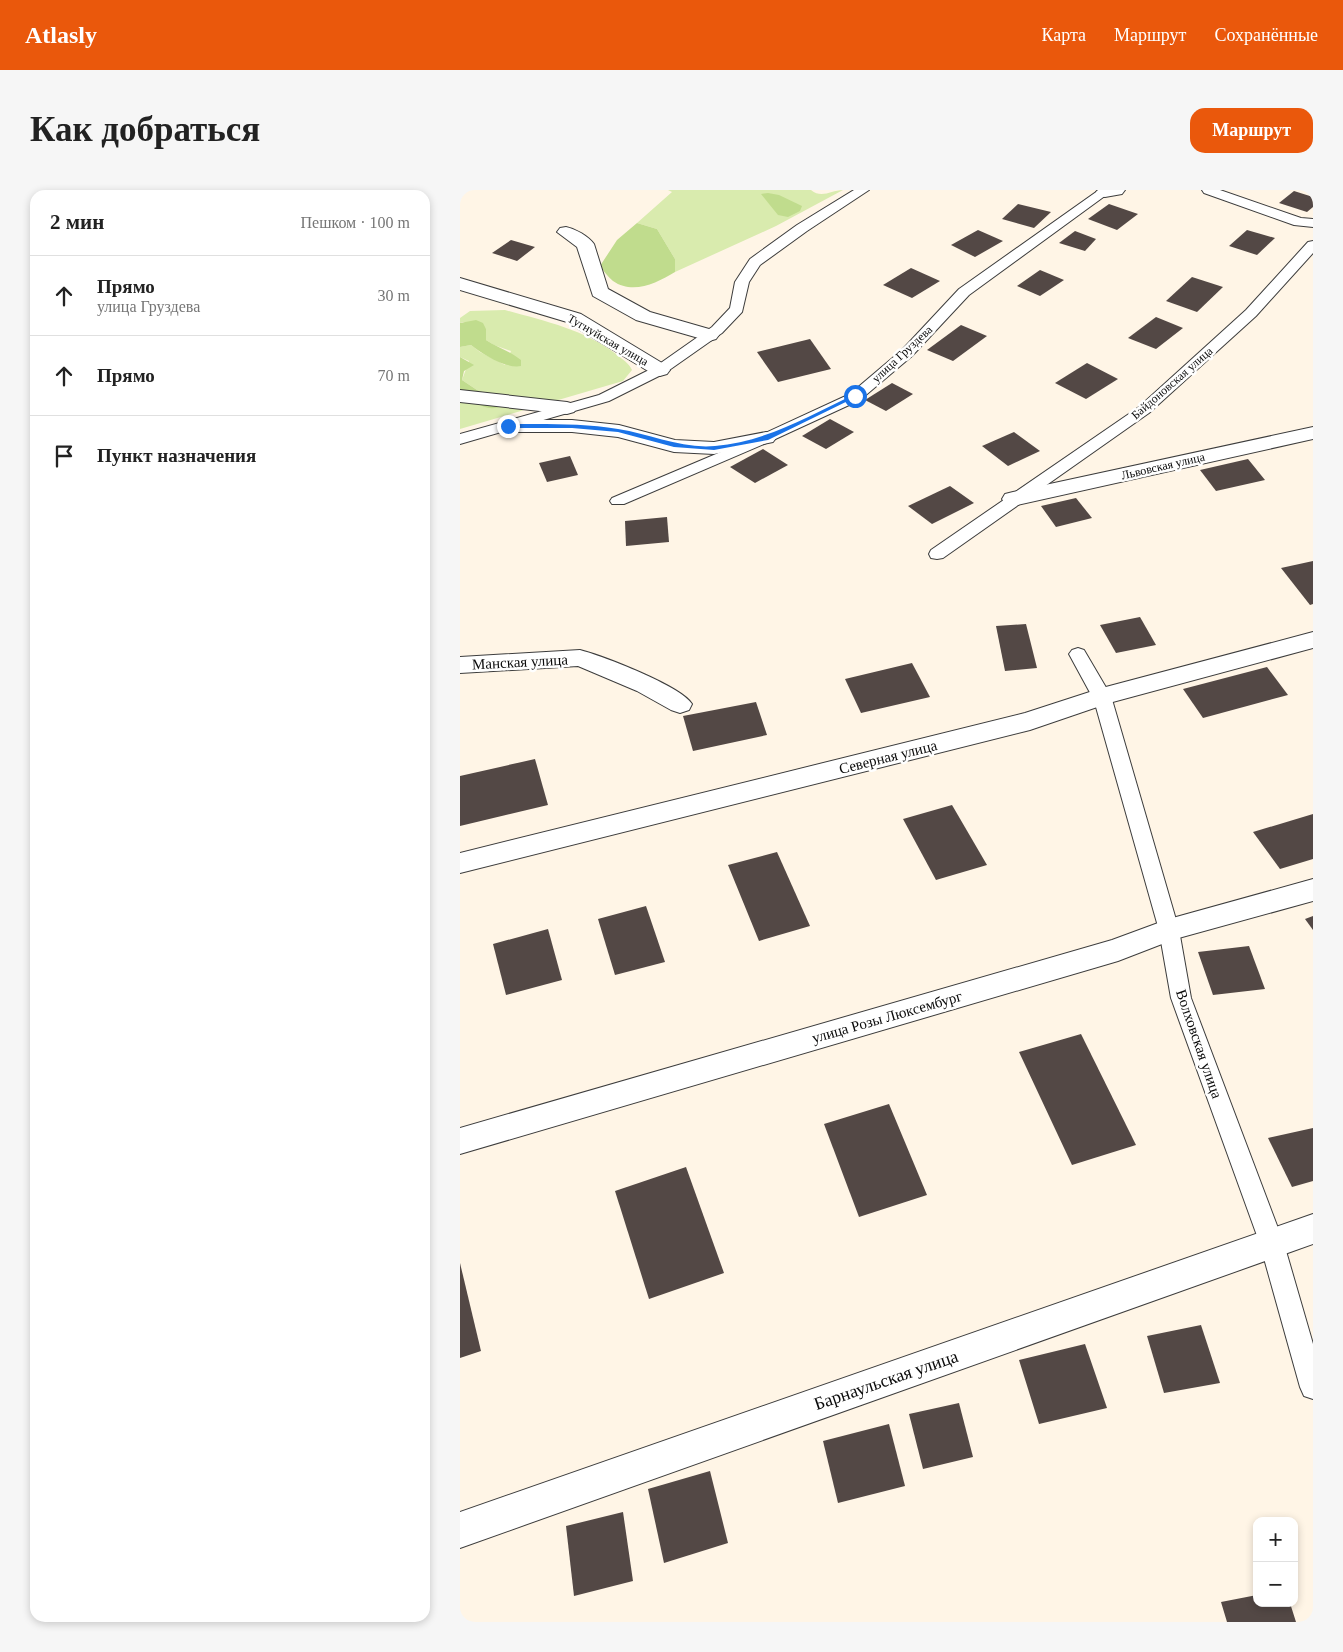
<!DOCTYPE html>
<html lang="ru">
<meta charset="utf-8">
<style>
body{margin:0;font-family:Georgia,serif;background:#f6f6f6;color:#222}
.controls{position:absolute;right:15px;bottom:15px;display:grid;overflow:hidden;border-radius:10px;box-shadow:0 2px 8px #0003}
.controls button{width:45px;height:45px;display:grid;place-items:center;padding:0;border:0;border-bottom:1px solid #e0e0e0;background:#fff;color:#222;font:25px sans-serif}
.stop{position:absolute;width:15px;height:15px;margin:-11px;border:4px solid #1a73e8;border-radius:50%;background:#fff}
.stop.end{background:#1a73e8;border-color:#fff;box-shadow:0 1px 5px #0008}
.list{margin:0;padding:0;list-style:none}
h2{display:flex;justify-content:space-between;align-items:center;height:65px;margin:0;padding:0 20px;font-size:21px}
h2 small{font-size:16px;font-weight:400;color:#767676}
.list li{display:grid;grid-template-columns:32px 1fr auto;gap:15px;align-items:center;box-sizing:border-box;height:80px;padding:0 20px;border-top:1px solid #e0e0e0}
.list b{display:block;font-size:19px;white-space:nowrap}
.list p{margin:0;font-size:16px;white-space:nowrap;color:#767676}
.list em{font-size:16px;font-style:normal;color:#767676}
.icon{flex:none;width:28px;height:28px;fill:none;stroke:currentColor;stroke-width:2;stroke-linecap:round;stroke-linejoin:round}
.map{position:relative;flex:none;width:853px;height:1432px;overflow:hidden;border-radius:15px}
header{display:flex;align-items:center;gap:30px;box-sizing:border-box;height:70px;padding:0 25px;background:#ea580c;color:#fff}
header strong{font-size:24px}
nav{display:flex;gap:28px;margin-inline-start:auto;font-size:18px}
.intro{display:flex;align-items:center;justify-content:space-between;box-sizing:border-box;height:120px;padding:0 30px}
h1{margin:0;font-size:35px}
.button{padding:12px 22px;border-radius:15px;background:#ea580c;color:#fff;font-size:18px;font-weight:700}
main{display:flex;gap:30px;padding:0 30px}
aside{flex:1;background:#fff;border-radius:15px;box-shadow:0 2px 8px #0003}
.map>svg:first-child{display:block}
.green{fill:#d9ebae}
.forest{fill:#c0dc8d}
.building{fill:#534845}
.lines{fill:none;stroke-linecap:round;stroke-linejoin:round}
.lane-casing{stroke:#3d3d3d;stroke-width:2}
.street-casing{stroke:#3d3d3d;stroke-width:2}
.lane{fill:#fff;fill-rule:evenodd}
.street{fill:#fff;fill-rule:evenodd}
.route{fill:#1a73e8}
.labels{text-anchor:middle;dominant-baseline:central;stroke-width:5;stroke-linejoin:round;paint-order:stroke}
.far-street-label{font-size:12px;fill:#0a0a0a;stroke:#fff}
.street-label{font-size:15px;fill:#0a0a0a;stroke:#fff}
.near-street-label{font-size:18px;fill:#0a0a0a;stroke:#fff}
</style>
<header>
<strong>Atlasly</strong>
<nav><a>Карта</a><a>Маршрут</a><a>Сохранённые</a></nav>
</header>
<div class="intro"><h1>Как добраться</h1><a class="button">Маршрут</a></div>
<main>
<aside>
<h2>2 мин<small>Пешком · 100 m</small></h2>
<ul class="list">
<li><svg class="icon" aria-label="ahead" viewBox="0 0 24 24"><path d="M12 20V5M6 11l6-6 6 6"/></svg><div><b>Прямо</b><p>улица Груздева</p></div><em>30 m</em></li>
<li><svg class="icon" aria-label="ahead" viewBox="0 0 24 24"><path d="M12 20V5M6 11l6-6 6 6"/></svg><div><b>Прямо</b></div><em>70 m</em></li>
<li><svg class="icon" aria-label="arrive" viewBox="0 0 24 24"><path d="M6 21V4h12l-3 4 3 4H6"/></svg><div><b>Пункт назначения</b></div></li>
</ul>
</aside>
<div class="map">
<svg width="853" height="1432" viewBox="0 0 853 1432">
<rect width="100%" height="100%" fill="#fff5e6"/>
<g class="green">
<path d="M 208,0 L 351,0 C 362,9 371,0 383,0 L 316,36 L 215,82 L 215,69 L 197,39 L 177,33 L 212,2 Z"/>
<path d="M 45,120 C 84,131 123,139 156,164 C 162,169 169,173 172,180 L 163,191 L 0,239 L 0,200 L 37,206 L 17,200 L 2,190 L 9,171 L 0,167 L 0,157 L 11,155 L 20,162 L 45,175 L 51,161 L 34,155 L 26,150 L 26,139 L 3,132 L 0,133 L 0,128 L 10,121 Z"/>
</g>
<g class="forest">
<polygon points="308,3 319,5 342,16 340,21 328,27 318,25 301,4"/>
<path d="M 177,33 L 197,39 L 215,69 L 215,82 C 197,93 173,105 153,91 C 148,87 143,80 140,76 L 157,50 Z"/>
<path d="M 16,130 L 23,133 L 26,139 L 26,150 C 38,158 50,161 61,170 L 61,176 C 46,179 22,164 11,155 L 0,157 L 0,133 Z"/>
<path d="M 0,167 L 14,175 L 4,181 L 2,190 L 17,200 L 37,206 L 44,214 C 28,226 13,210 0,200 Z"/>
</g>
<g class="building">
<polygon points="834,1 853,7 853,17 847,22 819,13"/>
<polygon points="558,14 591,22 574,38 542,29"/>
<polygon points="649,14 678,24 657,40 628,29"/>
<polygon points="518,40 543,51 515,67 491,55"/>
<polygon points="787,40 815,48 797,65 769,56"/>
<polygon points="615,41 636,49 625,61 599,53"/>
<polygon points="51,50 75,57 57,71 32,63"/>
<polygon points="451,78 480,91 452,108 423,95"/>
<polygon points="580,80 604,90 580,106 557,96"/>
<polygon points="732,87 763,97 737,122 706,111"/>
<polygon points="696,127 723,138 696,159 668,148"/>
<polygon points="501,135 527,146 493,171 467,160"/>
<polygon points="350,149 371,179 318,192 297,162"/>
<polygon points="627,173 658,189 626,209 595,193"/>
<polygon points="432,193 453,204 426,221 405,210"/>
<polygon points="370,229 394,242 366,259 342,246"/>
<polygon points="554,242 580,261 548,276 522,256"/>
<polygon points="303,259 328,275 295,293 270,277"/>
<polygon points="110,266 118,285 87,292 79,273"/>
<polygon points="788,269 805,290 756,301 740,280"/>
<polygon points="490,296 514,313 472,334 448,316"/>
<polygon points="616,308 632,328 596,337 581,316"/>
<polygon points="207,327 209,352 166,356 165,331"/>
<polygon points="853,371 853,414 850,415 821,378"/>
<polygon points="680,427 696,455 656,463 640,435"/>
<polygon points="566,434 577,478 545,481 536,436"/>
<polygon points="452,473 470,507 401,523 385,489"/>
<polygon points="807,477 828,505 743,528 723,499"/>
<polygon points="296,512 307,545 233,561 223,526"/>
<polygon points="75,569 88,615 0,636 0,586"/>
<polygon points="492,615 527,675 476,690 443,629"/>
<polygon points="853,624 853,669 820,679 793,642"/>
<polygon points="317,662 350,736 299,751 268,675"/>
<polygon points="186,716 205,772 155,785 138,729"/>
<polygon points="853,726 853,740 845,729"/>
<polygon points="88,739 102,790 46,805 33,754"/>
<polygon points="789,756 805,799 753,805 738,762"/>
<polygon points="621,844 676,955 612,975 559,862"/>
<polygon points="429,914 467,1005 399,1027 364,934"/>
<polygon points="853,938 853,991 832,997 808,948"/>
<polygon points="226,977 264,1083 189,1109 155,1001"/>
<polygon points="0,1073 21,1161 0,1168"/>
<polygon points="741,1135 760,1193 704,1203 687,1146"/>
<polygon points="625,1154 647,1218 579,1234 559,1170"/>
<polygon points="499,1213 513,1267 463,1279 449,1224"/>
<polygon points="429,1234 445,1296 378,1313 363,1251"/>
<polygon points="250,1281 268,1353 204,1373 188,1299"/>
<polygon points="163,1322 173,1391 114,1406 106,1336"/>
<polygon points="797,1405 797,1413 830,1413 836,1432 767,1432 761,1412"/>
</g>
<g class="lines">
<g class="lane-casing">
<g id="lane">
<polygon points="394,0 409,0 347,41 300,75 289,92 282,122 262,143 205,183 149,211 0,254 0,244 139,205 195,177 252,137 270,118 275,92 290,69 337,35"/>
<polygon points="639,0 653,0 509,105 452,166 400,210 311,251 164,314 152,314 150,311 152,308 301,245 390,204 442,160 499,99"/>
<polygon points="742,0 760,0 841,28 853,29 853,37 834,35 744,3"/>
<polygon points="853,51 853,63 796,126 689,223 483,368 477,369 471,368 469,364 471,360 679,217 786,120 848,52"/>
<polygon points="618,458 624,460 651,506 719,740 731,808 824,1054 853,1154 853,1209 844,1206 840,1197 800,1054 711,808 699,740 634,510 609,464 612,460"/>
</g>
</g>
<g class="street-casing">
<g id="street">
<polygon points="638,0 665,0 662,4 645,7 639,6 636,2"/>
<path d="M 106,37 C 116,39 128,46 134,54 L 148,99 L 190,122 L 256,141 L 259,145 L 256,149 L 249,151 L 176,130 L 133,106 L 117,57 L 97,42 L 100,38 Z"/>
<polygon points="0,88 121,124 207,176 210,180 207,184 200,186 193,184 107,132 0,100"/>
<polygon points="0,200 107,212 114,214 117,218 114,222 107,224 0,212"/>
<polygon points="48,230 112,230 159,235 215,250 254,252 306,242 313,244 316,248 313,252 254,264 214,262 158,247 112,242 48,242 41,240 38,236 41,232"/>
<polygon points="853,237 853,249 553,316 545,314 542,309 545,304 553,302"/>
<polygon points="853,442 853,458 649,513 570,540 0,683 0,663 565,523 642,498"/>
<path d="M 120,460 C 143,466 221,496 232,514 L 229,520 L 220,523 L 211,520 L 177,501 L 118,476 L 0,483 L 0,467 Z"/>
<polygon points="853,689 853,711 715,749 658,771 0,964 0,938 652,750 709,729"/>
<polygon points="853,1024 853,1054 0,1358 0,1322"/>
</g>
</g>
<use href="#lane" class="lane"/>
<use href="#street" class="street"/>
</g>
<path class="route" d="M 393,205 L 398,206 L 308,250 L 254,260 L 214,257 L 158,242 L 112,238 L 48,238 L 45,236 L 48,234 C 85,234 122,233 158,239 C 191,244 221,259 255,256 C 305,252 349,226 393,205 Z"/>
<g class="labels">
<g class="far-street-label">
<text transform="translate(148 150) rotate(30)">Тугнуйская улица</text>
<text transform="translate(442 164) rotate(-43)">улица Груздева</text>
<text transform="translate(712 193) rotate(-41)">Байдоновская улица</text>
<text transform="translate(703 276) rotate(-13)">Львовская улица</text>
</g>
<g class="street-label">
<text transform="translate(60 472) rotate(-3)">Манская улица</text>
<text transform="translate(428 567) rotate(-14)">Северная улица</text>
<text transform="translate(427 827) rotate(-16)">улица Розы Люксембург</text>
<text transform="translate(739 854) rotate(71)">Волховская улица</text>
</g>
<g class="near-street-label">
<text transform="translate(426 1190) rotate(-19)">Барнаульская улица</text>
</g>
</g>
</svg>
<div class="controls">
<button>+</button>
<button>−</button>
</div>
<div class="stop" style="left:395px;top:206px"></div>
<div class="stop end" style="left:48px;top:236px"></div>
</div>
</main>
